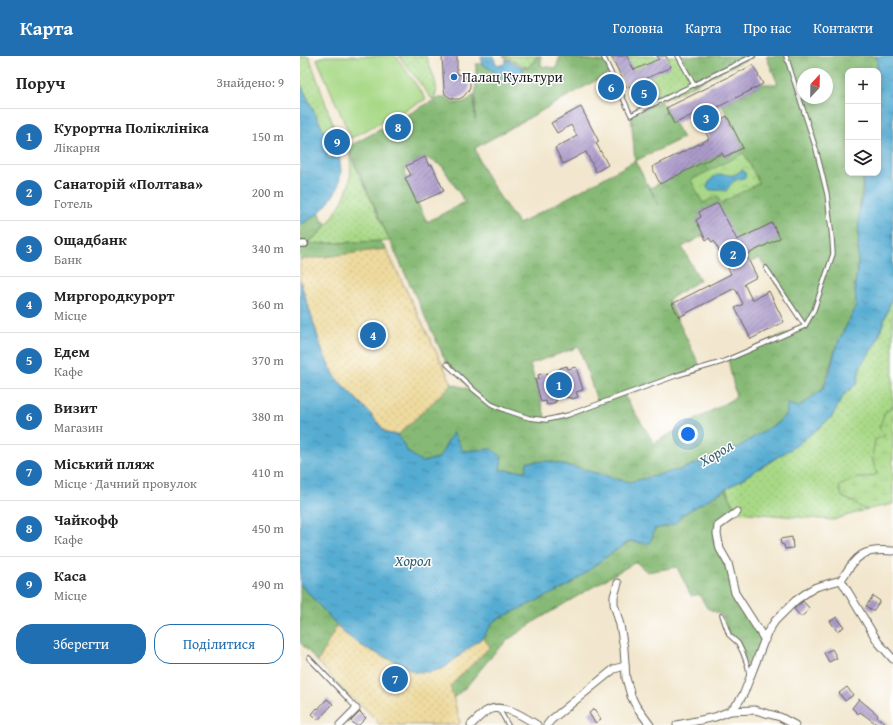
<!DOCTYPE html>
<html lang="uk">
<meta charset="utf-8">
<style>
body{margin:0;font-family:"Gentium Book Plus",serif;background:#f2f2f2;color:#222}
.controls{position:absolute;right:12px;top:12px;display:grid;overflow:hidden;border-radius:8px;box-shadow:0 2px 6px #0003}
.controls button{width:36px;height:36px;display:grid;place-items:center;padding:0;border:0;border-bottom:1px solid #e0e0e0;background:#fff;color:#222;font:20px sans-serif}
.compass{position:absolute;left:497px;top:12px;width:36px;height:36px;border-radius:50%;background:#fff;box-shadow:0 2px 6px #0003;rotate:22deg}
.you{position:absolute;left:388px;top:378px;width:14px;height:14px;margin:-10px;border:3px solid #fff;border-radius:50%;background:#1a73e8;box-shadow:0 0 0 6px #1a73e833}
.badge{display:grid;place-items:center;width:26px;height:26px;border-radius:50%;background:#1f6fb2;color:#fff;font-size:13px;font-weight:700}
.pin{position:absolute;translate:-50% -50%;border:2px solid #fff;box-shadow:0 1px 4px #0006}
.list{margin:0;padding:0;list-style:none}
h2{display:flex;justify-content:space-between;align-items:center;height:52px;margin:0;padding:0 16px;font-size:17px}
h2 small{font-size:13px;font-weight:400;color:#767676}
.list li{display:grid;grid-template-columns:26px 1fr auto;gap:12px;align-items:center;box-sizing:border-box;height:56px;padding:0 16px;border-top:1px solid #e0e0e0}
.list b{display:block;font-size:15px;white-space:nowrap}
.list p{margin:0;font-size:13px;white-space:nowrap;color:#767676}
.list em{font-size:13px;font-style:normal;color:#767676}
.actions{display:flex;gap:8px;padding:12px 16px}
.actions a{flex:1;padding:9px 0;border:1px solid #1f6fb2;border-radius:16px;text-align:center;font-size:14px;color:#1f6fb2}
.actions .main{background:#1f6fb2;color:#fff}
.icon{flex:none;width:22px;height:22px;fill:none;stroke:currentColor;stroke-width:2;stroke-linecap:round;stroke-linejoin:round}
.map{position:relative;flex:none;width:593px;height:669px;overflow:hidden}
header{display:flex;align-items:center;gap:24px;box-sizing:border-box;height:56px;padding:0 20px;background:#1f6fb2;color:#fff}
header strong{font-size:19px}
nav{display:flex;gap:22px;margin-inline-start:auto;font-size:14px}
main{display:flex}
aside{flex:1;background:#fff}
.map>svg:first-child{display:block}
.grass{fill:url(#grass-dots);stroke:#627a52}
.forest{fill:url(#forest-crowns);stroke:#516a48;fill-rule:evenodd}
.wetland{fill:url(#wetland-marsh);stroke:#627a52}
.sand{fill:url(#sand-dots);stroke:#857b5d}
.park{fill:url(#park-crowns);stroke:#627a52}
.pitch{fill:#a9d987;stroke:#627a52}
.water{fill:url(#water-ripples);stroke:#386477}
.building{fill:url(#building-hatch)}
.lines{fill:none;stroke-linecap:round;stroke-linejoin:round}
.service-casing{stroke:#67635a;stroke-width:5.5}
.pedestrian-casing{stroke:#67635a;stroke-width:8}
.minor-casing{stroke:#67635a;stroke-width:9}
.service{stroke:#fff;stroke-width:3.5}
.pedestrian{stroke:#fff;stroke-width:5.5}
.minor{stroke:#fff;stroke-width:7}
.poi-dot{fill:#1f6fb2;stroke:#fff;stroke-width:1.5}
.labels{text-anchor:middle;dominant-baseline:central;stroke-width:3;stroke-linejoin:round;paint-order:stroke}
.poi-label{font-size:14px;fill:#1c1c1c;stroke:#fff;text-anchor:start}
.water-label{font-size:15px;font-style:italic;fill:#365d6e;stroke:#fff}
</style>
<header>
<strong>Карта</strong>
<nav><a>Головна</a><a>Карта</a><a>Про нас</a><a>Контакти</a></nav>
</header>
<main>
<aside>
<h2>Поруч<small>Знайдено: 9</small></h2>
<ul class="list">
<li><span class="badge">1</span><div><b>Курортна Поліклініка</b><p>Лікарня</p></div><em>150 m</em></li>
<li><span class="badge">2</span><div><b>Санаторій «Полтава»</b><p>Готель</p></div><em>200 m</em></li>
<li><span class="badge">3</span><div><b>Ощадбанк</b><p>Банк</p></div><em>340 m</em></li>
<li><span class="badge">4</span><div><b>Миргородкурорт</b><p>Місце</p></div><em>360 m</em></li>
<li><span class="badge">5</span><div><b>Едем</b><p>Кафе</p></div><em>370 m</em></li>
<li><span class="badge">6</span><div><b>Визит</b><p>Магазин</p></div><em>380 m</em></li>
<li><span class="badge">7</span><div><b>Міський пляж</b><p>Місце · Дачний провулок</p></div><em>410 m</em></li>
<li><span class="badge">8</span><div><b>Чайкофф</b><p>Кафе</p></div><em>450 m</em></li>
<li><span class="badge">9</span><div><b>Каса</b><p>Місце</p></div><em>490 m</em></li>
</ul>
<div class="actions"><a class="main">Зберегти</a><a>Поділитися</a></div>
</aside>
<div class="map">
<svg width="593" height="669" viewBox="0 0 593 669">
<defs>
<pattern id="grass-dots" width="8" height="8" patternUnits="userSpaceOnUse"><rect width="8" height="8" fill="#a9d987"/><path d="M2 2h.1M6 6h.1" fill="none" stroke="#91ba74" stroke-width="1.8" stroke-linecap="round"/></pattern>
<pattern id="forest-crowns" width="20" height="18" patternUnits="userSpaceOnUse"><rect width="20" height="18" fill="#86b974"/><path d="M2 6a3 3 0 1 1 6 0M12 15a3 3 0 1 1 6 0" fill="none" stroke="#739e64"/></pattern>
<pattern id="wetland-marsh" width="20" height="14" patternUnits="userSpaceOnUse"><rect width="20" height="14" fill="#a9d987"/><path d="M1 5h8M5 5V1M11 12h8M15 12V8" fill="none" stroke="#91ba74"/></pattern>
<pattern id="sand-dots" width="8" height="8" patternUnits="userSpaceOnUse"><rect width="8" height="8" fill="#eeda9e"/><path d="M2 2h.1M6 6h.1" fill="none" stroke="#ccba88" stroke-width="1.8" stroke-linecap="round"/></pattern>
<pattern id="park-crowns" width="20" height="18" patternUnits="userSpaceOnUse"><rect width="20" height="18" fill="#a9d987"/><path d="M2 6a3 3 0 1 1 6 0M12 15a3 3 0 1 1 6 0" fill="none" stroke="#91ba74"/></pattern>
<pattern id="water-ripples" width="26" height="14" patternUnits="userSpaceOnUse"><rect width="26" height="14" fill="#55acd2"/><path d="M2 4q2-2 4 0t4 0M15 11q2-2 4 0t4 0" fill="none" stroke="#468baa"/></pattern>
<pattern id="building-hatch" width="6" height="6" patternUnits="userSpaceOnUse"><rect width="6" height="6" fill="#ac9bca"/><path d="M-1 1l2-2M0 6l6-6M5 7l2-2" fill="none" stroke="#8b7ea3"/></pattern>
</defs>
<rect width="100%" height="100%" fill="#fff"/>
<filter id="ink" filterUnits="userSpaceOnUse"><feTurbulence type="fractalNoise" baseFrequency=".025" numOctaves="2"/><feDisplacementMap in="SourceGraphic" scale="8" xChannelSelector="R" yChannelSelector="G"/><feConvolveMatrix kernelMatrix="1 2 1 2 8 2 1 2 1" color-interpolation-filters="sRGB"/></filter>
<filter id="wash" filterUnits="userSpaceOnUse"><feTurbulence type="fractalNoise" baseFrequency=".012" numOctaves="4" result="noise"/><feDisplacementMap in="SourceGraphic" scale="16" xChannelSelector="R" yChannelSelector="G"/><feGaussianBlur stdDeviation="0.9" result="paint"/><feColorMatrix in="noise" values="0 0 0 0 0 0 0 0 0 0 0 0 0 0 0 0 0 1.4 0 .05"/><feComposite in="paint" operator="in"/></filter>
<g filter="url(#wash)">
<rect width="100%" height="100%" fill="#f2e7ce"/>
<g class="grass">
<polygon points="0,0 9,0 38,83 35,84 29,83 18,64 0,27"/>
<path d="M 99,0 L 126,0 C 129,9 139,30 136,38 C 135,41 135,41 132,43 Z"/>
<polygon points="203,0 238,0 228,12"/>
<polygon points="311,0 378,0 394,29 343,54 339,47 355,39 347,23 327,32"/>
<path d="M 49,97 L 90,185 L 5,188 C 10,185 16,181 20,177 C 32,164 48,140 50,122 C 51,114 51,105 49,97 Z"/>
<polygon points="593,239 593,350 585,356 585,379 572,402 577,418 566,422 556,422 542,441 552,445 565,454 533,464 437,456 426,433 497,389 531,362 545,337 557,328 560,311 577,285"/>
</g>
<g class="forest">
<path d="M 238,0 L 241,0 L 241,10 L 256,12 L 260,0 L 306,6 L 311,16 L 175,92 C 184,121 202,144 219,168 L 335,105 L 331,59 L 361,45 L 383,82 L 335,105 L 359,149 L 350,132 L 422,97 L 425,101 L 443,92 L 422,49 L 463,28 L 478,28 L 466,0 L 576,0 L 577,5 L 577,15 L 548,15 L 548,117 L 563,117 L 563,127 L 559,154 L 558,208 L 555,229 L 556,250 L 536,291 L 523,333 L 499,351 L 487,358 L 476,368 L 439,391 L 382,413 L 348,422 L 330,426 L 309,421 L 278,412 L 248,405 L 226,415 L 200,414 L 191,393 L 163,395 L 139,402 L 122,406 L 108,396 L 98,379 L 152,328 L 172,334 L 147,308 L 90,185 L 48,91 L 138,42 L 146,42 L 157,47 L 166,46 L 174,39 L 175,64 L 176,8 L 182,8 L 215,28 C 220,26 223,17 222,11 L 228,12 ZM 503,18 L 527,18 L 527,42 L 503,42 ZM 125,101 L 142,110 L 165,146 L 127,166 L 105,122 L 106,110 ZM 418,147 L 432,187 L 472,167 L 479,182 L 440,202 L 444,210 L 459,202 L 505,270 L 428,303 L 436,341 L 354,387 L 324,339 L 401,312 L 368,244 L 400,224 L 382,191 L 404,179 L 396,164 L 401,161 L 399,156 ZM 279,291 L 298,348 L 246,364 L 230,308 Z"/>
<polygon points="378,0 453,0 394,29"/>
<polygon points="19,157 22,164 27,168 19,178 6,188 80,185 86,193 0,204 0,169"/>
<polygon points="426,433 437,456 418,471 417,478 435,537 465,584 449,623 448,611 438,587 429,579 422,559 407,552 399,538 391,540 377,511 347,516 336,506 313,519 237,564 209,583 195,596 166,631 149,646 39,593 190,591 183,581 194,565 219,553 306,501 330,485 341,487 355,473 375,468 382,459"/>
<polygon points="0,528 37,569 18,606 0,586"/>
</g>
<polygon class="wetland" points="593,350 593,448 565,454 552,445 542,441 539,430 556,422 566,422 577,418 572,402 575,384 585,379 579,372 585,356"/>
<g class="sand">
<polygon points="86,193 152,328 98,379 86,377 68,355 36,322 23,297 0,224 0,204"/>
<polygon points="37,569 44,577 84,601 99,607 144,612 183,581 190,591 150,630 160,667 158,669 80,669 66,653 48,639 18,606"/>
</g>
<polygon class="park" points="444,97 459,127 421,147 417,140 403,147 391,124"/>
<polygon class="pitch" points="25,0 96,0 126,43 51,82 17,3"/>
<g class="water">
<polygon points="181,0 193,0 196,8 202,9 205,7 206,3 222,11 223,16 218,27 214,28 182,8"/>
<polygon points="576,0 593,0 593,239 577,285 560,311 557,328 545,337 531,362 497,389 426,433 382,459 375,468 355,473 350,487 341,487 330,485 306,501 268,530 194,565 183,581 144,612 131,616 114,616 99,607 84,601 62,590 44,577 0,528 0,224 23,297 36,322 68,355 86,377 98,379 108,396 122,406 139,402 153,376 163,395 192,393 202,401 200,414 226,415 227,406 248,405 278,412 309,421 330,426 382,413 439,391 460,377 476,368 487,358 487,348 499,351 523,333 529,319 536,291 556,250 555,229 558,208 559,154 563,138 563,117 578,117 578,15 577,15 577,5"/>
<path d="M 0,27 C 12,50 22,75 38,96 L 27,99 L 27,102 L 39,99 L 41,115 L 38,132 L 29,146 L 19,157 L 0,169 Z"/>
<path d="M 442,114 C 445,115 446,119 445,122 C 435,122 431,127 426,135 C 420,133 412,136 407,132 C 408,125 415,118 423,118 C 427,118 430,120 433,119 C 437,118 439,116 442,114 Z"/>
</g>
<g id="blocks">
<g class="building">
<polygon points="142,0 157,0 157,18 162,19 167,22 170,25 170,30 169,34 163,41 159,43 154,43 149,41 145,38 144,33"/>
<polygon points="311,0 327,0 334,14 359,3 357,0 366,0 371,11 347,22 355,39 339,47 331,30 327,32"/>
<polygon points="453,9 463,28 416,52 422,63 427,60 443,92 424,101 422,97 360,128 352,111 409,83 396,57 374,68 366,52"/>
<polygon points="281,51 299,86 296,87 308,109 296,116 286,96 263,108 255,92 277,80 271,69 257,77 251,67"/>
<polygon points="125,101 129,110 132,109 144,135 117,147 105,122 111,119 106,110"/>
<polygon points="418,147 437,184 472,167 480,182 446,199 457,221 444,228 452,244 469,235 484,266 451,283 435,252 443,248 435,232 379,261 372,248 431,218 414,185 412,186 409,182 406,184 396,164 401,161 399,156"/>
<polygon points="267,310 268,313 276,311 283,334 276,336 278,341 272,343 272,342 269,342 269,341 266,342 266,340 256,343 256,346 253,347 253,348 247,349 246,345 241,346 235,323 239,322 238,319 244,317 245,318 248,317 248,319 258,316 257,314 260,313 260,312"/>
<polygon points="492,481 493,492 485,493 484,489 481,488 480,483"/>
<polygon points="573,540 580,545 573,555 566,550"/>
<polygon points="503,545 510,553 501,561 494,553"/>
<polygon points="537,561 544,571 537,575 530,565"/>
<polygon points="532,593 537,602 529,606 524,597"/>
<polygon points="547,631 553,639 545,645 539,637"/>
<polygon points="27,643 33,648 18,664 12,658 17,652 18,653"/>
<polygon points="559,643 578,659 577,661 589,669 578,669 560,656 558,658 552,652"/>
<polygon points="294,653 301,663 295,667 289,657"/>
<polygon points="60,656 66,662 59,669 55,669 51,665"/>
</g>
</g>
</g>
<g filter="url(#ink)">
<use href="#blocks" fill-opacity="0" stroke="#67635a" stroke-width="1"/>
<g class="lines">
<g class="service-casing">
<g id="service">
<polyline points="303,0 331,59 453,0"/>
<polyline points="378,0 394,29"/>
<polyline points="466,212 505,270"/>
<polyline points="147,308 174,334 191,348 205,354 229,362 246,364 268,359 378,319 422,306 505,270 514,254 533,198 532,182 527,138 516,93 486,0"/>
<polyline points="422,559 429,579 438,587 443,597 448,611 449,620"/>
<polyline points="9,602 49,644 56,652"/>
<polyline points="199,653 208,669"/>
</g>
</g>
<g class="pedestrian-casing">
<polyline id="pedestrian" points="0,188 5,188"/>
</g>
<g class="minor-casing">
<g id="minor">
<polyline points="437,456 418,470 417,478 420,493 428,507 435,537 465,584"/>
<polyline points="541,524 578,586 593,603"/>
<polyline points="318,527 314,540 314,548 320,569 324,593 326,622 331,640 336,650 350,669"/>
<polyline points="430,655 455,654 480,661 495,669"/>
<polyline points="40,669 56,653"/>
<path d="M 171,669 C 175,665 180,660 185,656 C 201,645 223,660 237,669"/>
<polyline points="247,669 251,664 314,613 325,610"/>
<path d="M 377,669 L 415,661 L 430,655 L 438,647 L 444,637 L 467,577 L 475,565 L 495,545 L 509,535 L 516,531 L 541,524 C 557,500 561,492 593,495"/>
</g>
</g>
<use href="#service" class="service"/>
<use href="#pedestrian" class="pedestrian"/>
<use href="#minor" class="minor"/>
</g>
</g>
<circle class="poi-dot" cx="154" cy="21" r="4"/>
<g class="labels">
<g class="poi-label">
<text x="162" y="21">Палац Культури</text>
</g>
<g class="water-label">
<text transform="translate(416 397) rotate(-31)">Хорол</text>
<text x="113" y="504">Хорол</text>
</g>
</g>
</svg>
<div class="controls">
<button>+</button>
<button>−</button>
<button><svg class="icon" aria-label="layers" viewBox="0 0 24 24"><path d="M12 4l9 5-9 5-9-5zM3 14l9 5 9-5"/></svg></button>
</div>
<svg class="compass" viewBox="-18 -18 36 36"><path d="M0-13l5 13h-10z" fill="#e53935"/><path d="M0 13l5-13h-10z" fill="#767676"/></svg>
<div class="you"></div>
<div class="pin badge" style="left:259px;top:329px">1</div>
<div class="pin badge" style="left:433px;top:198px">2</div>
<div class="pin badge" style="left:406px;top:62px">3</div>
<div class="pin badge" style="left:73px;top:279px">4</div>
<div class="pin badge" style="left:344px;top:37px">5</div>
<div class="pin badge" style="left:311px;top:31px">6</div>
<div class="pin badge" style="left:95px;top:623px">7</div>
<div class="pin badge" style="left:98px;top:71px">8</div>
<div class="pin badge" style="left:37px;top:86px">9</div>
</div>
</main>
